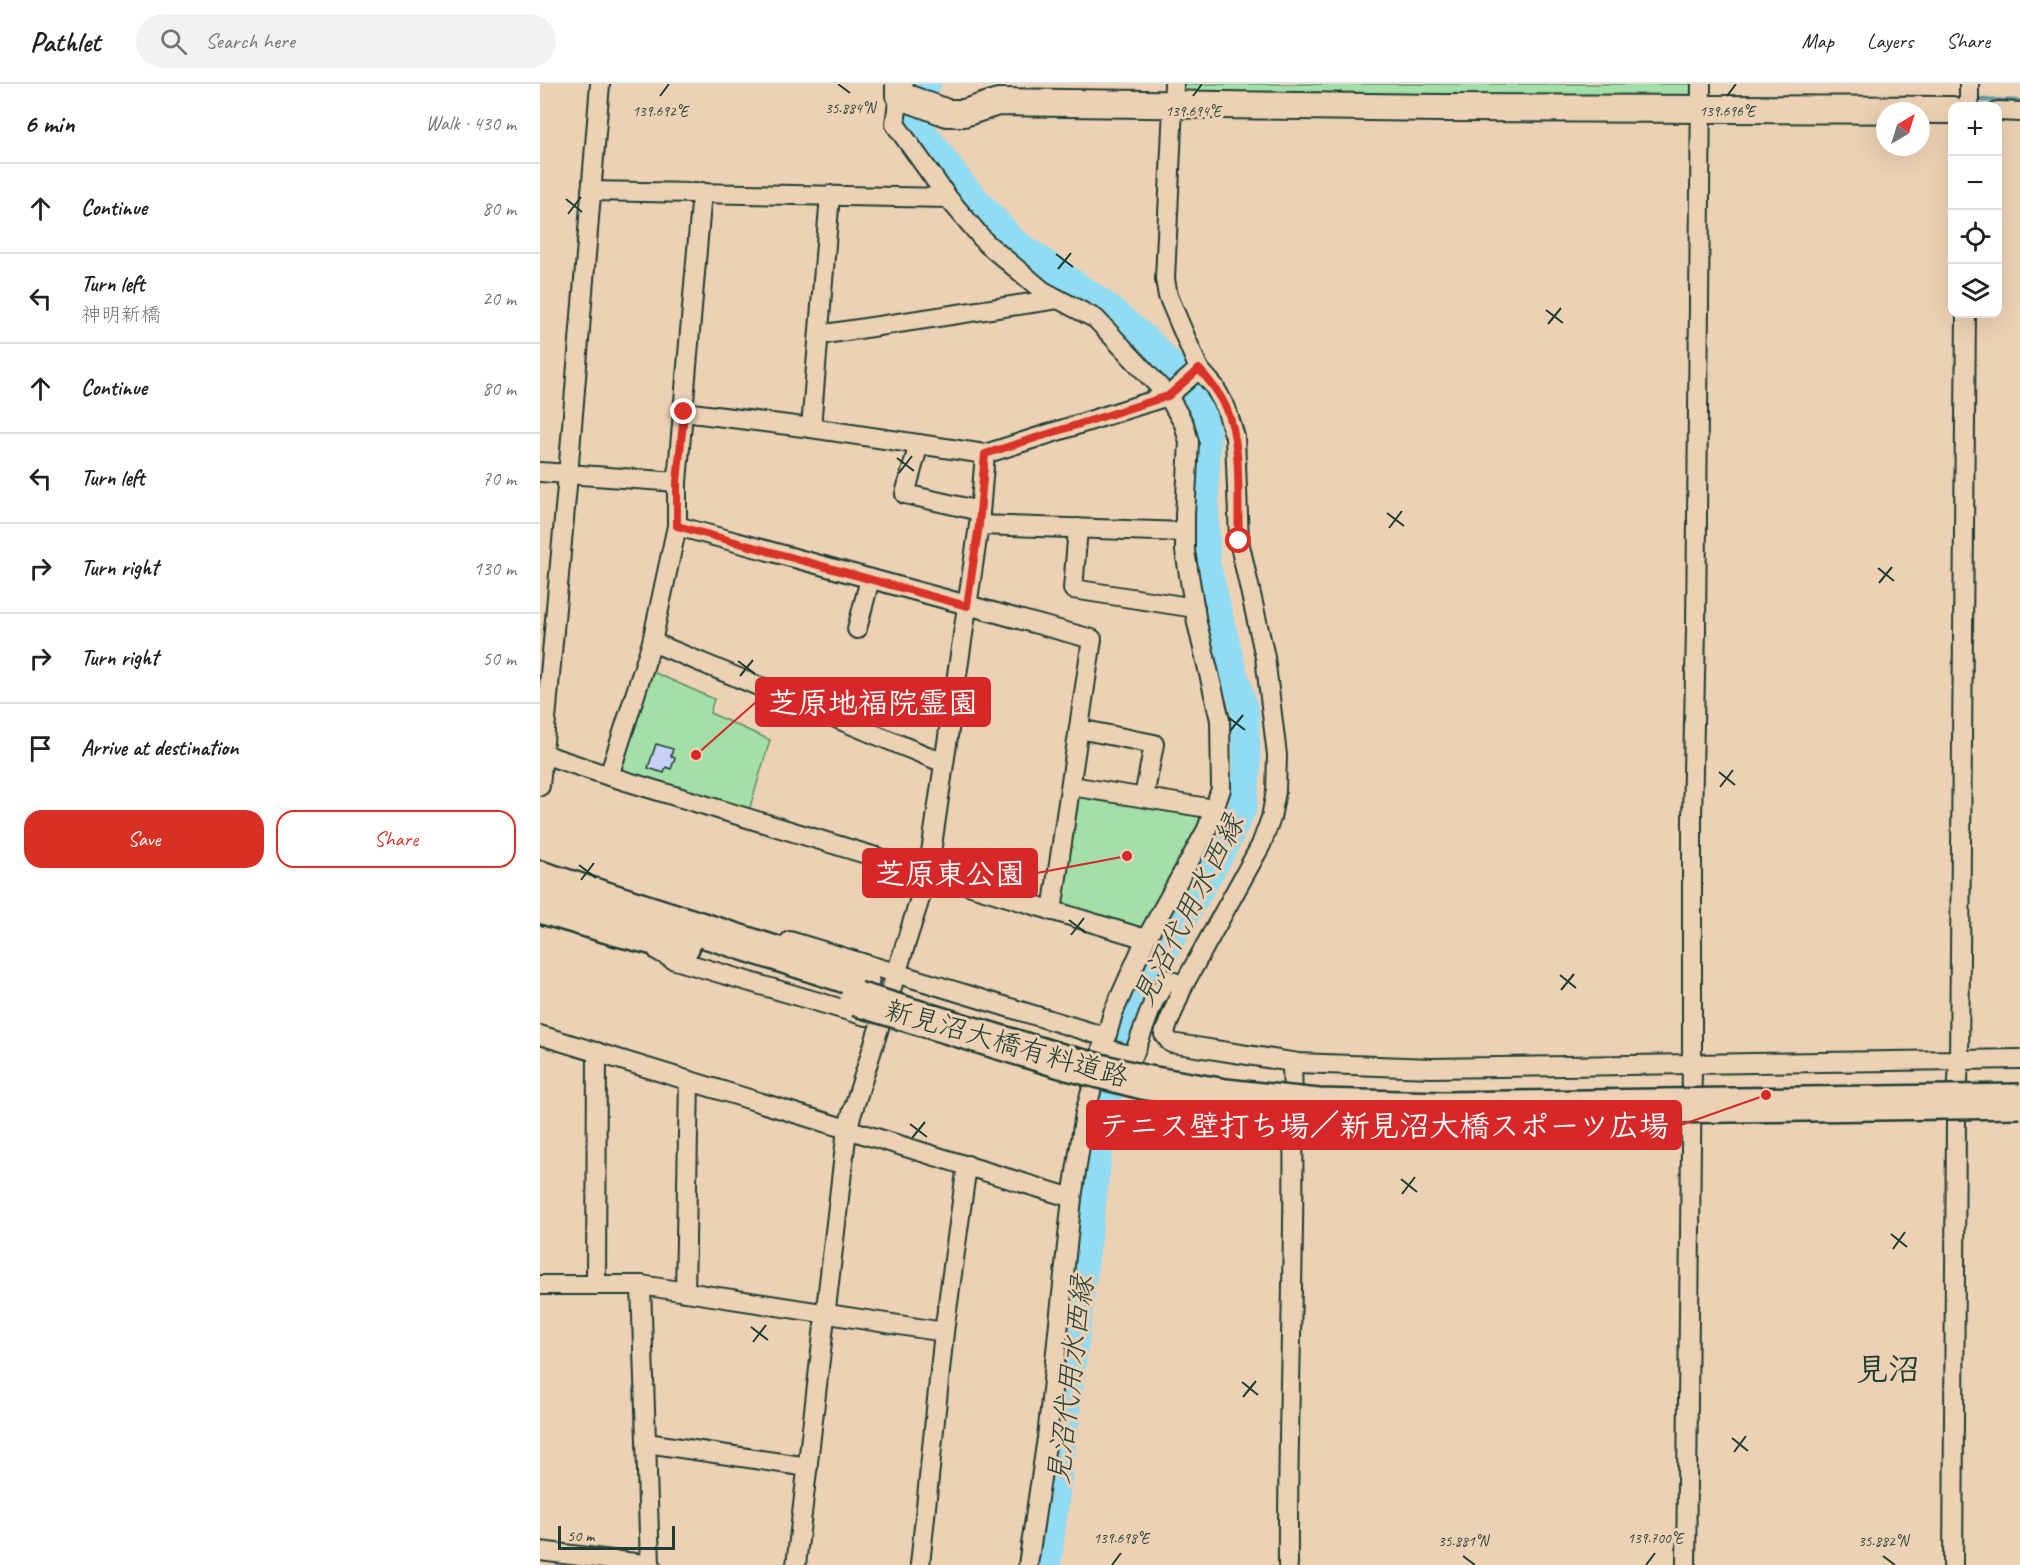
<!DOCTYPE html>
<meta charset="utf-8">
<style>
body{margin:0;font-family:Caveat,"Klee One",sans-serif;background:#f2f2f2;color:#222}
.controls{position:absolute;right:18px;top:18px;display:grid;overflow:hidden;border-radius:12px;box-shadow:0 6px 24px #0002}
.controls button{width:54px;height:54px;display:grid;place-items:center;padding:0;border:0;border-bottom:2px solid #e0e0e0;background:#fff;color:#222;font:30px sans-serif}
.compass{position:absolute;left:1336px;top:18px;width:54px;height:54px;border-radius:50%;background:#fff;box-shadow:0 6px 24px #0002;rotate:38deg}
.scale{position:absolute;left:18px;bottom:15px;width:117px;box-sizing:border-box;padding-left:6px;border:3px solid #1f3d34;border-top:0;font-size:16px;line-height:21px;white-space:nowrap;color:#1f3d34;-webkit-text-stroke:4px #edd1b4;paint-order:stroke}
.stop{position:absolute;width:18px;height:18px;margin:-14px;border:4px solid #d93025;border-radius:50%;background:#fff}
.stop.end{background:#d93025;border-color:#fff;box-shadow:0 2px 6px #0008}
.list{margin:0;padding:0;list-style:none}
h2{display:flex;justify-content:space-between;align-items:center;height:78px;margin:0;padding:0 24px;font-size:26px}
h2 small{font-size:20px;font-weight:400;color:#767676}
.list li{display:grid;grid-template-columns:39px 1fr auto;gap:18px;align-items:center;box-sizing:border-box;height:90px;padding:0 24px;border-top:2px solid #e0e0e0}
.list b{display:block;font-size:22px;white-space:nowrap}
.list p{margin:0;font-size:20px;white-space:nowrap;color:#767676}
.list em{font-size:20px;font-style:normal;color:#767676}
.actions{display:flex;gap:12px;padding:18px 24px}
.actions a{flex:1;padding:14px 0;border:2px solid #d93025;border-radius:18px;text-align:center;font-size:21px;color:#d93025}
.actions .main{background:#d93025;color:#fff}
.icon{flex:none;width:33px;height:33px;fill:none;stroke:currentColor;stroke-width:2;stroke-linecap:round;stroke-linejoin:round}
.map{position:relative;flex:none;width:1480px;height:1481px;overflow:hidden}
header{display:flex;align-items:center;gap:36px;box-sizing:border-box;height:84px;padding:0 30px;background:#fff;border-bottom:2px solid #e0e0e0}
header strong{font-size:28px}
nav{display:flex;gap:33px;margin-inline-start:auto;font-size:21px}
.search{width:420px;height:54px;background:#f2f2f2;display:flex;align-items:center;gap:15px;box-sizing:border-box;padding:0 21px;border-radius:33px;color:#767676;font-size:22px}
main{display:flex}
aside{flex:1;background:#fff}
.map>svg:first-child{display:block}
.green{fill:#a3dfa6;stroke:#618e6d;stroke-width:1.5}
.lines{fill:none;stroke-linecap:round;stroke-linejoin:round}
.stream{stroke:#639ca6;stroke-width:4.5}
.river{stroke:#91dcf2;stroke-width:28}
.building{fill:#c9d0f8;stroke:#1f3d34;stroke-width:1.5}
.street-casing{stroke:#1f3d34;stroke-width:22}
.secondary-casing{stroke:#1f3d34;stroke-width:30}
.highway-casing{stroke:#1f3d34;stroke-width:38}
.street{stroke:#edd1b4;stroke-width:18}
.secondary{stroke:#edd1b4;stroke-width:26}
.highway{stroke:#edd1b4;stroke-width:33}
.highway-bridge-casing{stroke:#1f3d34;stroke-width:38;stroke-linecap:butt}
.highway-bridge{stroke:#edd1b4;stroke-width:33}
.route{stroke:#d93025;stroke-width:8}
.ticks{fill:none;stroke:#1f3d34;stroke-width:2}
.labels{text-anchor:middle;dominant-baseline:central;stroke-width:6;stroke-linejoin:round;paint-order:stroke}
.street-label{font-size:28px;fill:#1f3d34;stroke:#edd1b4}
.water-label{font-size:30px;font-style:italic;fill:#25453e;stroke:#edd1b4}
.quarter-label{font-size:32px;font-weight:bold;fill:#1f3d34;stroke:#edd1b4}
.ticks-label{font-size:15px;text-anchor:middle;fill:#1f3d34;stroke:#edd1b4;stroke-width:6;stroke-linejoin:round;paint-order:stroke}
.leader{fill:none;stroke:#d62828;stroke-width:2}
.callout-dot{fill:#d62828;stroke:#edd1b4;stroke-width:2}
.callout{fill:#d62828;stroke:#d62828;stroke-width:2}
.callout-label{font-size:30px;text-anchor:middle;font-weight:bold;fill:#fff}
</style>
<header>
<strong>Pathlet</strong>
<div class="search"><svg class="icon" aria-label="search" viewBox="0 0 24 24"><circle cx="10" cy="10" r="6"/><path d="M15 15l6 6"/></svg>Search here</div>
<nav><a>Map</a><a>Layers</a><a>Share</a></nav>
</header>
<main>
<aside>
<h2>6 min<small>Walk · 430 m</small></h2>
<ul class="list">
<li><svg class="icon" aria-label="ahead" viewBox="0 0 24 24"><path d="M12 20V5M6 11l6-6 6 6"/></svg><div><b>Continue</b></div><em>80 m</em></li>
<li><svg class="icon" aria-label="left" viewBox="0 0 24 24"><path d="M17 20v-9H6M10 6l-5 5 5 5"/></svg><div><b>Turn left</b><p>神明新橋</p></div><em>20 m</em></li>
<li><svg class="icon" aria-label="ahead" viewBox="0 0 24 24"><path d="M12 20V5M6 11l6-6 6 6"/></svg><div><b>Continue</b></div><em>80 m</em></li>
<li><svg class="icon" aria-label="left" viewBox="0 0 24 24"><path d="M17 20v-9H6M10 6l-5 5 5 5"/></svg><div><b>Turn left</b></div><em>70 m</em></li>
<li><svg class="icon" aria-label="right" viewBox="0 0 24 24"><path d="M7 20v-9h11M14 6l5 5-5 5"/></svg><div><b>Turn right</b></div><em>130 m</em></li>
<li><svg class="icon" aria-label="right" viewBox="0 0 24 24"><path d="M7 20v-9h11M14 6l5 5-5 5"/></svg><div><b>Turn right</b></div><em>50 m</em></li>
<li><svg class="icon" aria-label="arrive" viewBox="0 0 24 24"><path d="M6 21V4h12l-3 4 3 4H6"/></svg><div><b>Arrive at destination</b></div></li>
</ul>
<div class="actions"><a class="main">Save</a><a>Share</a></div>
</aside>
<div class="map">
<svg width="1480" height="1481" viewBox="0 0 1480 1481">
<rect width="100%" height="100%" fill="#edd1b4"/>
<filter id="ink" filterUnits="userSpaceOnUse"><feTurbulence type="fractalNoise" baseFrequency=".0167" numOctaves="2"/><feDisplacementMap in="SourceGraphic" scale="12" xChannelSelector="R" yChannelSelector="G"/><feConvolveMatrix kernelMatrix="1 2 1 2 8 2 1 2 1" color-interpolation-filters="sRGB"/></filter>
<g filter="url(#ink)">
<g class="green">
<polygon points="638,0 1155,0 1155,18 638,12"/>
<polygon points="113,588 174,615 170,629 230,656 208,730 81,686"/>
<polygon points="538,706 670,729 606,841 599,845 523,822 520,814"/>
</g>
<g class="lines">
<polyline class="stream" points="1440,16 1480,17"/>
<g class="river">
<polyline points="387,0 373,22 374,36 424,103 473,157 566,222 611,260 635,286 658,318 667,349 665,406 666,478 691,580 705,628 707,685 703,723 684,763 607,898 584,955"/>
<polyline points="507,1481 561,1046 570,1004"/>
</g>
</g>
<polygon class="building" points="116,660 133,665 131,672 135,674 131,685 126,683 124,689 108,684"/>
<g class="lines">
<g class="street-casing">
<g id="street">
<polyline points="359,11 355,40 408,114 446,159 503,207 556,235 628,312 644,340 649,358 645,431 645,467 657,539 680,636 681,705 667,745 606,855 573,929 545,1029 532,1114 507,1354 488,1481"/>
<polyline points="1429,22 1429,0"/>
<polyline points="1458,27 1480,28"/>
<polyline points="51,107 408,114"/>
<polyline points="279,251 518,215"/>
<polyline points="144,328 271,344 445,370 628,312 659,285 628,212 625,195 634,0"/>
<polyline points="271,344 290,111"/>
<polyline points="379,360 365,410 440,427"/>
<polyline points="0,388 137,398"/>
<polyline points="439,441 645,448"/>
<polyline points="137,442 552,555 512,827"/>
<polyline points="538,444 533,505 655,524"/>
<polyline points="317,545 330,495"/>
<polyline points="112,558 404,679"/>
<polyline points="539,645 614,660 604,713"/>
<polyline points="0,669 69,692 606,855"/>
<polyline points="69,692 112,558 137,442 137,398 162,108"/>
<polyline points="0,702 28,391 60,0"/>
<polyline points="531,702 674,725"/>
<polyline points="250,857 566,953"/>
<polyline points="118,867 132,875 326,932"/>
<polyline points="643,902 721,761 731,734 736,707 737,671 725,573 699,457 695,353 686,324 674,302 659,285"/>
<polyline points="0,951 532,1114"/>
<polyline points="562,964 589,971 594,970 613,919 627,895 643,902 624,950 631,959 758,979 891,984 1419,976 1426,230"/>
<polyline points="0,1201 101,1201 404,1248"/>
<polyline points="56,1201 57,968"/>
<polyline points="101,1201 110,1481"/>
<polyline points="145,1208 149,997"/>
<polyline points="107,1359 268,1383"/>
<polyline points="0,1467 111,1481"/>
<polyline points="256,1481 307,1045 388,789 439,441 445,370"/>
<polyline points="380,1481 404,1248 427,1081"/>
<path d="M 748,1481 C 747,1313 757,1146 752,978"/>
<polyline points="1146,1481 1152,980 1152,735 1156,545 1161,0"/>
<polyline points="1413,1481 1416,1037 1419,976 1480,975"/>
</g>
</g>
<g class="secondary-casing">
<polyline id="secondary" points="359,0 359,11 407,29 424,29 458,18 899,24 1412,26"/>
</g>
<g class="highway-casing">
<g id="highway">
<polyline points="0,794 322,897"/>
<polyline points="0,822 78,845 143,861"/>
</g>
</g>
<use href="#street" class="street"/>
<use href="#secondary" class="secondary"/>
<use href="#highway" class="highway"/>
<g class="highway-bridge-casing">
<polyline id="highway-bridge" points="317,915 528,979 603,998 685,1012 778,1022 903,1025 1480,1017"/>
</g>
<use href="#highway-bridge" class="highway-bridge"/>
</g>
</g>
<g class="lines" filter="url(#ink)">
<path class="route" d="M 144,328 L 137,398 L 137,442 L 427,522 L 439,441 L 445,370 L 628,312 L 659,285 C 670,297 679,308 686,323 C 703,361 697,415 699,457"/>
</g>
<path class="ticks" d="M 298,0 L 310,9M 120,12 L 129,0M 653,12 L 662,0M 1187,12 L 1196,0M 26,115 L 42,128M 28,130 L 41,113M 516,170 L 533,183M 518,185 L 531,169M 1006,226 L 1023,239M 1008,240 L 1021,224M 357,374 L 374,387M 359,389 L 372,372M 847,429 L 864,442M 849,444 L 862,427M 1338,484 L 1354,497M 1339,499 L 1352,483M 198,577 L 215,590M 200,592 L 213,576M 688,633 L 705,646M 690,647 L 703,631M 1179,688 L 1195,701M 1180,703 L 1193,686M 39,781 L 56,794M 41,796 L 54,779M 529,836 L 546,849M 531,851 L 544,834M 1020,891 L 1036,904M 1021,906 L 1034,890M 370,1040 L 387,1053M 372,1054 L 385,1038M 861,1095 L 877,1108M 862,1110 L 875,1093M 1351,1150 L 1367,1163M 1353,1165 L 1365,1148M 211,1243 L 228,1256M 213,1258 L 226,1241M 702,1298 L 718,1311M 703,1313 L 716,1297M 1192,1354 L 1208,1367M 1194,1368 L 1206,1352M 923,1472 L 935,1481M 1343,1472 L 1355,1481M 572,1481 L 581,1469M 1106,1481 L 1115,1469"/>
<g class="labels">
<g class="street-label">
<text transform="translate(467 959) rotate(16)">新見沼大橋有料道路</text>
</g>
<g class="water-label">
<text transform="translate(648 826) rotate(-63)">見沼代用水西縁</text>
<text transform="translate(530 1296) rotate(-83)">見沼代用水西縁</text>
</g>
<g class="quarter-label">
<text x="1348" y="1285">見沼</text>
</g>
</g>
<g class="ticks-label">
<text x="310" y="29">35.884°N</text>
<text x="1187" y="32">139.696°E</text>
<text x="120" y="32">139.692°E</text>
<text x="653" y="32">139.694°E</text>
<text x="581" y="1459">139.698°E</text>
<text x="1115" y="1459">139.700°E</text>
<text x="923" y="1462">35.881°N</text>
<text x="1343" y="1462">35.882°N</text>
</g>
<path class="leader" d="M156 671L216 618M587 772L497 789M1226 1011L1141 1041"/>
<g class="callout-dot">
<circle cx="156" cy="671" r="6"/>
<circle cx="587" cy="772" r="6"/>
<circle cx="1226" cy="1011" r="6"/>
</g>
<g class="callout">
<rect x="216" y="594" width="234" height="48" rx="6"/>
<rect x="323" y="765" width="174" height="48" rx="6"/>
<rect x="547" y="1017" width="594" height="48" rx="6"/>
</g>
<g class="callout-label">
<text x="333" y="629">芝原地福院霊園</text>
<text x="410" y="800">芝原東公園</text>
<text x="844" y="1052">テニス壁打ち場／新見沼大橋スポーツ広場</text>
</g>
</svg>
<div class="controls">
<button>+</button>
<button>−</button>
<button><svg class="icon" aria-label="locate" viewBox="0 0 24 24"><circle cx="12" cy="12" r="6"/><path d="M12 2v4M12 18v4M2 12h4M18 12h4"/></svg></button>
<button><svg class="icon" aria-label="layers" viewBox="0 0 24 24"><path d="M12 4l9 5-9 5-9-5zM3 14l9 5 9-5"/></svg></button>
</div>
<svg class="compass" viewBox="-18 -18 36 36"><path d="M0-13l5 13h-10z" fill="#e53935"/><path d="M0 13l5-13h-10z" fill="#767676"/></svg>
<div class="scale">50 m</div>
<div class="stop" style="left:699px;top:457px"></div>
<div class="stop end" style="left:144px;top:328px"></div>
</div>
</main>
